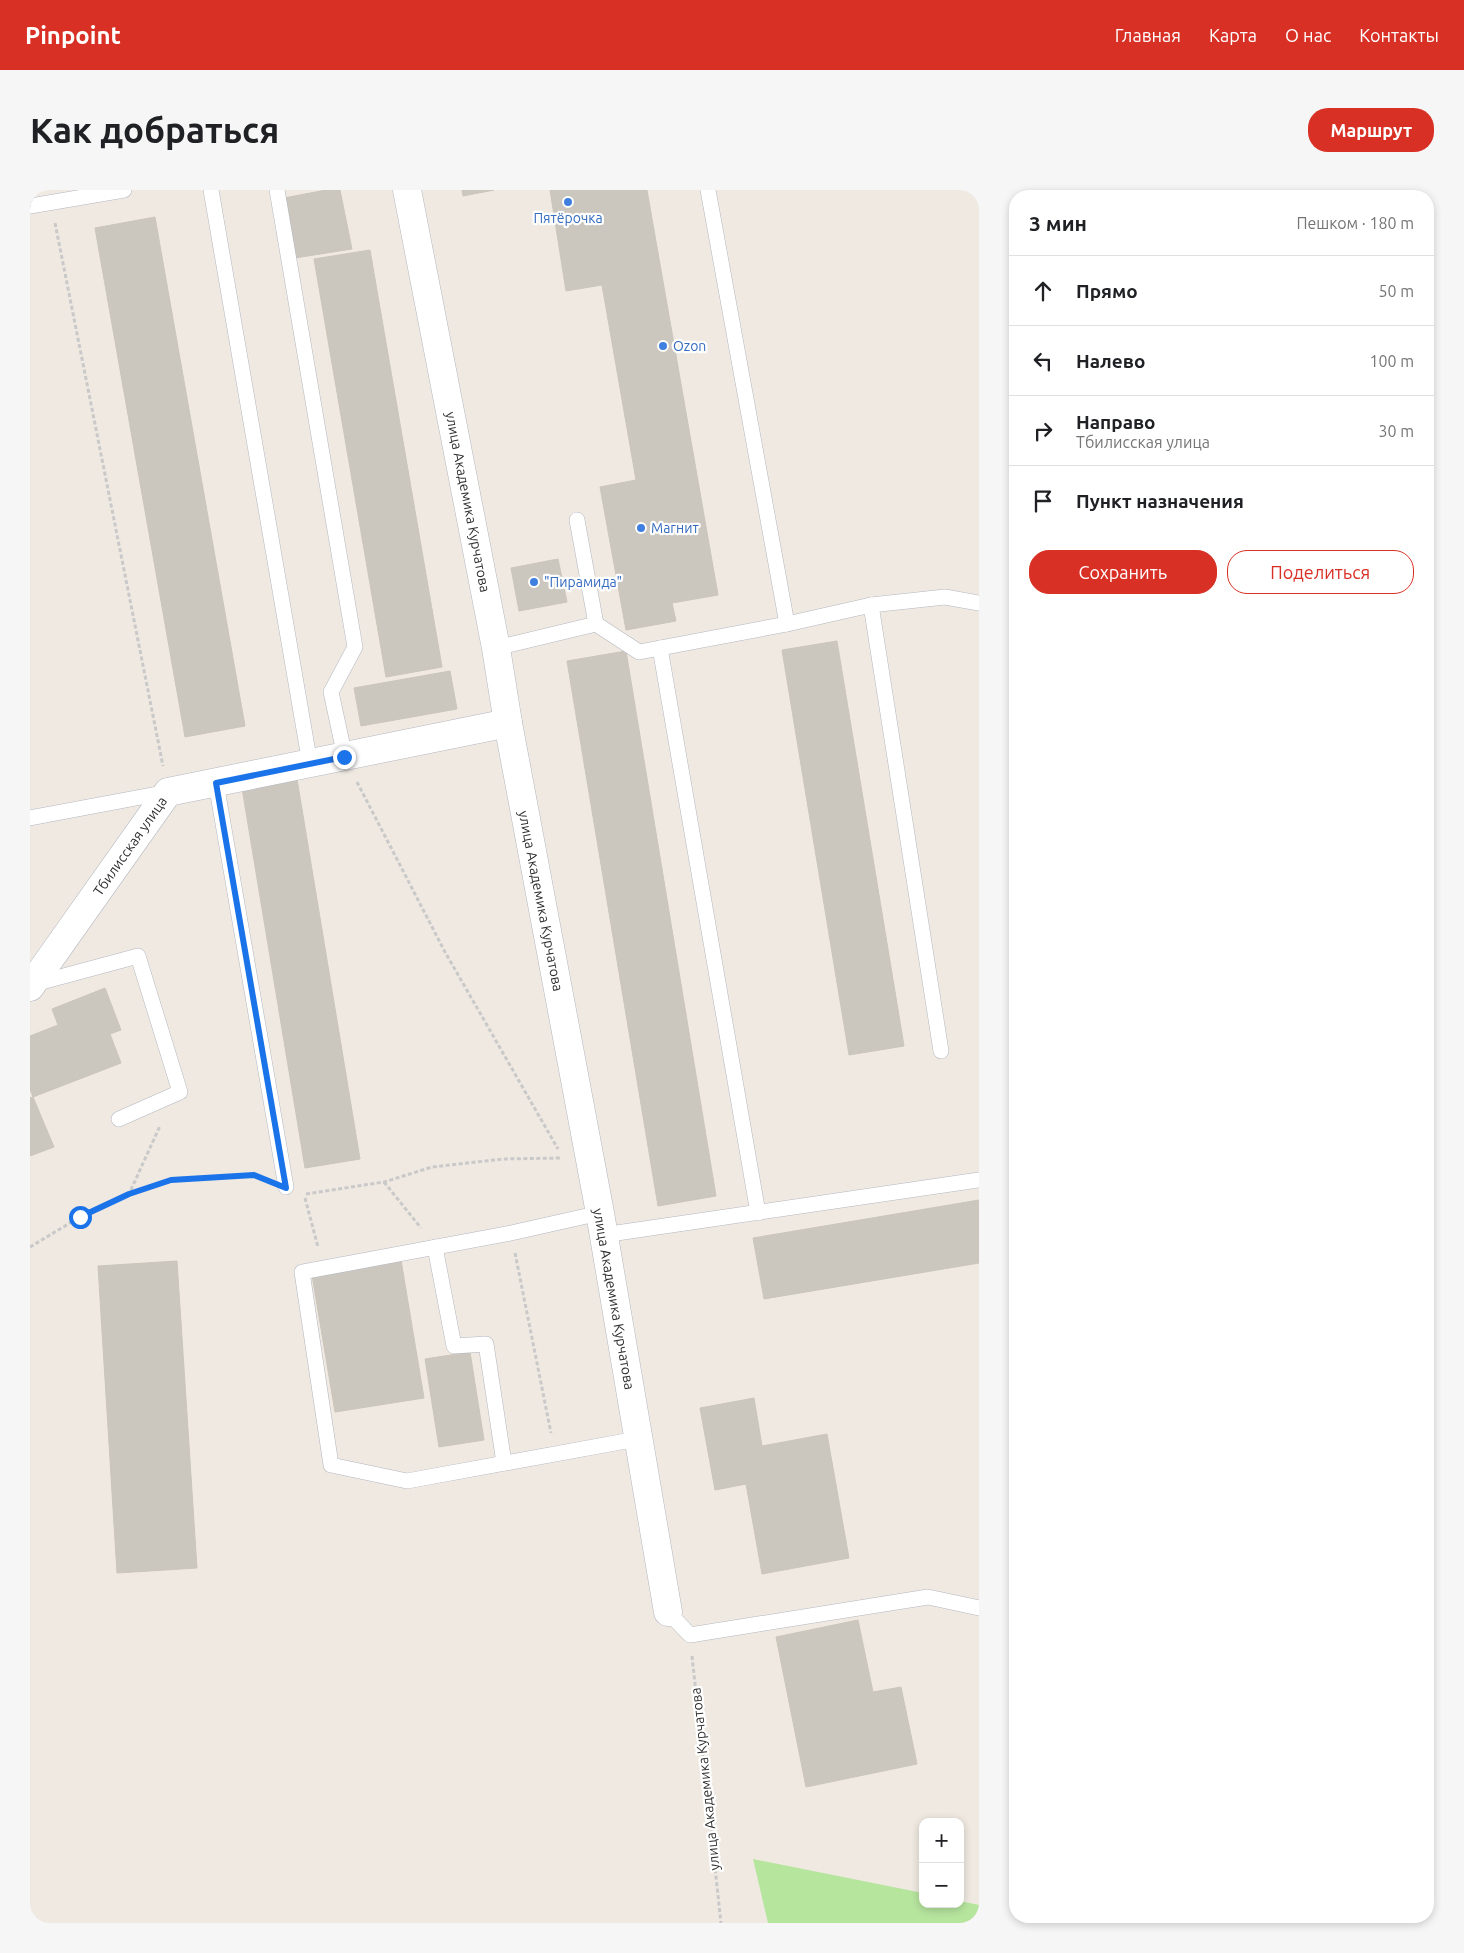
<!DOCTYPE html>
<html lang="ru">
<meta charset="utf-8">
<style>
body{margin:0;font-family:Ubuntu,sans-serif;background:#f6f6f6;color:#202124}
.controls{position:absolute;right:15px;bottom:15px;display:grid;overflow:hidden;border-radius:10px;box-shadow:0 2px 8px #0003}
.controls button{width:45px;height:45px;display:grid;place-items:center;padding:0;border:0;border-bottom:1px solid #e0e0e0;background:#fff;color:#202124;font:25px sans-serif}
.stop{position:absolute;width:15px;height:15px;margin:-11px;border:4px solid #1a73e8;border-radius:50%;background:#fff}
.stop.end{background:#1a73e8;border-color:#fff;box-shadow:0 1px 5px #0008}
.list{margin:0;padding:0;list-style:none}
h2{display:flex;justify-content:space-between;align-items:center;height:65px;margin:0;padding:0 20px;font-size:21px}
h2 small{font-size:16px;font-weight:400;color:#757577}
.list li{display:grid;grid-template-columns:32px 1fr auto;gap:15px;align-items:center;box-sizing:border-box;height:70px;padding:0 20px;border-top:1px solid #e0e0e0}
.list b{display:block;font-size:19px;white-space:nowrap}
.list p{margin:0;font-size:16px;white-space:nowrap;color:#757577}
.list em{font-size:16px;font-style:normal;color:#757577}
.actions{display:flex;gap:10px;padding:15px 20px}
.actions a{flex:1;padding:11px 0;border:1px solid #d93025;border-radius:20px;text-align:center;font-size:18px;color:#d93025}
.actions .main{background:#d93025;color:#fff}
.icon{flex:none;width:28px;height:28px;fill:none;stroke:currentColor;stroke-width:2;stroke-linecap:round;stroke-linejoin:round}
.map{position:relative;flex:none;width:949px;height:1733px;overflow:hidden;border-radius:20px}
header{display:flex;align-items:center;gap:30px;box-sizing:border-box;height:70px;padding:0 25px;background:#d93025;color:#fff}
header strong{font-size:24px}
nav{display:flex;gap:28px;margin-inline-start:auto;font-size:18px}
.intro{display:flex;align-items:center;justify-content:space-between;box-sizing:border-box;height:120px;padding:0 30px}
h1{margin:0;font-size:35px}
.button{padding:12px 22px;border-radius:20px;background:#d93025;color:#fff;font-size:18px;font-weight:700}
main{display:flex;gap:30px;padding:0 30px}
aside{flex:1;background:#fff;border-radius:20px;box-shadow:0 2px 8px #0003}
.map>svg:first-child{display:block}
.green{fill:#b6e59e}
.building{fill:#cbc7bf;stroke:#cbc5ba}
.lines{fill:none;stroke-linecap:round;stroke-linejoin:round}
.lane-casing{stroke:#b4b7c1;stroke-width:16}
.street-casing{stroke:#b4b7c1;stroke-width:29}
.path{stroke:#c9c9c9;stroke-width:3;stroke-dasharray:4 2.5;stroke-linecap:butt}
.lane{stroke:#fff;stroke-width:15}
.street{stroke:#fff;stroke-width:28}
.route{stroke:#1a73e8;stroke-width:6}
.shop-dot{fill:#3f7fe0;stroke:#fff;stroke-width:2}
.labels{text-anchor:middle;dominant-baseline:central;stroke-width:4.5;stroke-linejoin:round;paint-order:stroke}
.shop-label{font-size:14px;fill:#366cbe;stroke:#fff;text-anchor:start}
.street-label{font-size:14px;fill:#2e2e2e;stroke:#fff}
</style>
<header>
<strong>Pinpoint</strong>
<nav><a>Главная</a><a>Карта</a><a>О нас</a><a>Контакты</a></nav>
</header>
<div class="intro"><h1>Как добраться</h1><a class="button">Маршрут</a></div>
<main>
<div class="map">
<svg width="949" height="1733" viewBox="0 0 949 1733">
<rect width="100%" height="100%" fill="#efe9e1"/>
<polygon class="green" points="723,1669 893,1703 893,1714 930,1714 930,1711 949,1715 949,1733 738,1733"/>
<g class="building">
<polygon points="296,0 310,0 322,59 265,68 254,8"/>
<polygon points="432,0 464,0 433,6"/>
<polygon points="520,0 617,0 688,405 642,413 646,431 596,440 570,297 606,290 572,95 536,101"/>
<polygon points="125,27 215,536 155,547 65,38"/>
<polygon points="340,60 412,477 356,487 284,69"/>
<polygon points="528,369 537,412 489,421 481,378"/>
<polygon points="807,451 874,856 819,865 752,460"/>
<polygon points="596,461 686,1006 628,1016 537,471"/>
<polygon points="420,481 427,519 331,536 324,498"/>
<polygon points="267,589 330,969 275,978 212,598"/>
<polygon points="75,798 91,840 80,844 91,873 3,907 0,899 0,846 28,835 22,819"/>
<polygon points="3,907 24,957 0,966 0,908"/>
<polygon points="949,1010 949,1073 734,1109 723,1048"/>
<polygon points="371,1070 394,1208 305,1222 282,1085"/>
<polygon points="147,1071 167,1378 87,1383 68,1076"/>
<polygon points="440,1162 454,1250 409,1257 395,1169"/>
<polygon points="724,1208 732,1256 797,1244 819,1368 732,1384 716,1294 685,1300 670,1218"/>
<polygon points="828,1430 843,1502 871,1497 887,1574 776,1597 746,1447"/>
</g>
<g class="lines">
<g class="lane-casing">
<g id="lane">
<polyline points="181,0 280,574"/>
<polyline points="247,0 325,457 301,502 315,567"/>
<polyline points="0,16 94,0"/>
<polyline points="841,415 915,407 949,413"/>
<polyline points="566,434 609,462 757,434 678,0"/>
<polyline points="757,434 841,415 911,861"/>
<polyline points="466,458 566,434 547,330"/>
<polyline points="630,458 728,1023"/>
<polyline points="186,593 256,997"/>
<polyline points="0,628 138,602"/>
<polyline points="4,794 108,766 150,902 89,929"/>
<polyline points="570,1023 481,1043 272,1082 301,1275 377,1291 607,1249"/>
<polyline points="573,1045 949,990"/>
<polyline points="405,1057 424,1156 456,1154 474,1273"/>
<polyline points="638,1422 660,1445 898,1407 949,1418"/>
</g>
</g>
<g class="street-casing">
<g id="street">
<polyline points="377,0 466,458 478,533 570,1023 638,1422"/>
<polyline points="0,797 138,602 478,533"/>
</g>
</g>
<g class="path">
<polyline points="25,33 133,576"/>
<polyline points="327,592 415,762 528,959"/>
<polyline points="354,992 391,1038"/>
<polyline points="99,1004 141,990 224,985 232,988"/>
<polyline points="276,1004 354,992 402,977 473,969 531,968"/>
<polyline points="275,1008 288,1057"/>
<polyline points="0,1057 50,1027 99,1004 130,936"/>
<polyline points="485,1063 521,1243"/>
<polyline points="662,1466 691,1733"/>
</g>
<use href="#lane" class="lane"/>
<use href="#street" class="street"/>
</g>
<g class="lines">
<polyline class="route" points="50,1027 99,1004 141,990 224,985 256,998 186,593 314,567"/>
</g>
<g class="shop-dot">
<circle cx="538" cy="12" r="5"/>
<circle cx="633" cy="156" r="5"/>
<circle cx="611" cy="338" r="5"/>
<circle cx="504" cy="392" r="5"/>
</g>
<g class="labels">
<g class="shop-label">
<text x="538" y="28" text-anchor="middle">Пятёрочка</text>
<text x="643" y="156">Ozon</text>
<text x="621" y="338">Магнит</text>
<text x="514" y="392">"Пирамида"</text>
</g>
<g class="street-label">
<text transform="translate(438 312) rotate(79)">улица Академика Курчатова</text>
<text transform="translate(100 656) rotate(-55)">Тбилисская улица</text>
<text transform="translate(511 711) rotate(79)">улица Академика Курчатова</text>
<text transform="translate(584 1109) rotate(80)">улица Академика Курчатова</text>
<text transform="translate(675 1589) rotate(-96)">улица Академика Курчатова</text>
</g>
</g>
</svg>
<div class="controls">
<button>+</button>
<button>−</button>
</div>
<div class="stop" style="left:50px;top:1027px"></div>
<div class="stop end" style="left:314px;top:567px"></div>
</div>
<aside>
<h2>3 мин<small>Пешком · 180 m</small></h2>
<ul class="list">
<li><svg class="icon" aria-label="ahead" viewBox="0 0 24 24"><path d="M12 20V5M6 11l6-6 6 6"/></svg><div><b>Прямо</b></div><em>50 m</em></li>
<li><svg class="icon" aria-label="left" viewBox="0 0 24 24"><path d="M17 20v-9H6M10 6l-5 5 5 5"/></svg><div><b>Налево</b></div><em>100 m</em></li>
<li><svg class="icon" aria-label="right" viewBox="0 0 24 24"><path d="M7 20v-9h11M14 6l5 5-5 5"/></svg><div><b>Направо</b><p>Тбилисская улица</p></div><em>30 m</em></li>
<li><svg class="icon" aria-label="arrive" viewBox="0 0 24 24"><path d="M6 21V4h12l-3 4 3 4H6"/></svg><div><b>Пункт назначения</b></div></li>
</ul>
<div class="actions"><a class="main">Сохранить</a><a>Поделиться</a></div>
</aside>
</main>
